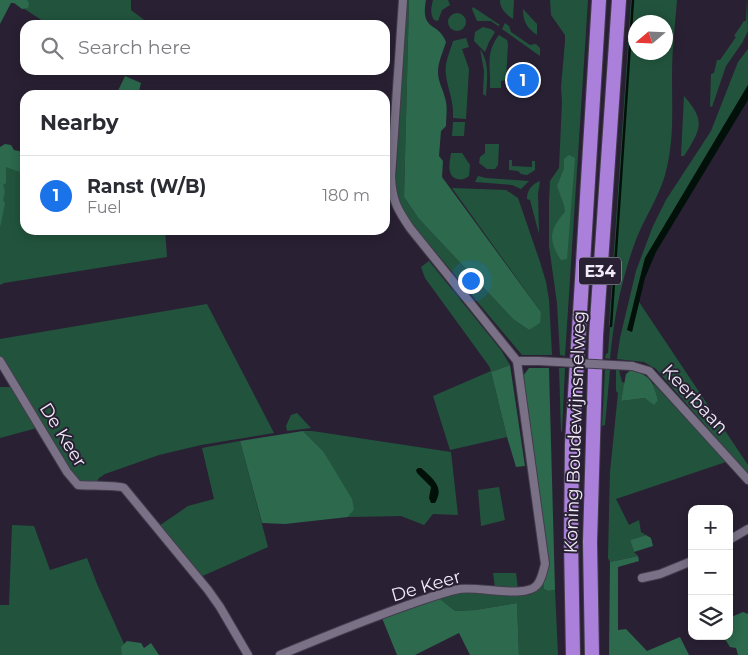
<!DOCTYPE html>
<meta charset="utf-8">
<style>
body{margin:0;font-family:Montserrat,sans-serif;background:#f7f7f7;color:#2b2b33}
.controls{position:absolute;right:15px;bottom:15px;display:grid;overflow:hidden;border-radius:10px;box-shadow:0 2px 12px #0003}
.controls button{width:45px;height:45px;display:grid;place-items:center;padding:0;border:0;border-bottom:1px solid #e1e1e2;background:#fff;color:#2b2b33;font:25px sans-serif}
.compass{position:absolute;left:628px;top:15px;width:45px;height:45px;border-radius:50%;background:#fff;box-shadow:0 2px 12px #0003;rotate:251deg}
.you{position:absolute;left:470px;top:280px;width:18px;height:18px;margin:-12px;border:4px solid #fff;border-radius:50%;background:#1a73e8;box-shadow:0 0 0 8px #1a73e833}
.badge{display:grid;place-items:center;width:32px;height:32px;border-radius:50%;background:#1a73e8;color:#fff;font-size:16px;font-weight:700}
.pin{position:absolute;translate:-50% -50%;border:2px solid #fff;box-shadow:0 1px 5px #0006}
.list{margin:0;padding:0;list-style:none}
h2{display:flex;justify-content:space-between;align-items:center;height:65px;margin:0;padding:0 20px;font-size:21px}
h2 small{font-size:16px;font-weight:400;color:#7c7c81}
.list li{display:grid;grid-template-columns:32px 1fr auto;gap:15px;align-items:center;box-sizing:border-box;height:80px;padding:0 20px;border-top:1px solid #e1e1e2}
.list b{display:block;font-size:19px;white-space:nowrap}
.list p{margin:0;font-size:16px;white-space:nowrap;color:#7c7c81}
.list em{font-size:16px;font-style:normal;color:#7c7c81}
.icon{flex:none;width:28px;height:28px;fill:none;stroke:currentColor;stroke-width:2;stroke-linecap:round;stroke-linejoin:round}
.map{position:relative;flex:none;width:748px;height:655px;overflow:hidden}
.search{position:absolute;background:#fff;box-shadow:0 2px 12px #0003;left:20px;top:20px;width:370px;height:55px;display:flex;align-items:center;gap:12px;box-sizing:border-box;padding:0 18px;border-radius:15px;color:#7c7c81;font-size:19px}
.panel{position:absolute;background:#fff;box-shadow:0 2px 12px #0003;left:20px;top:90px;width:370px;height:145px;border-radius:15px}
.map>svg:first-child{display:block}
.green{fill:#22543d;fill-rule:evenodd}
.forest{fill:#2c694d}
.water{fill:#011109}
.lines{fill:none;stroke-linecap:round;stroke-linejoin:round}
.stream{stroke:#011109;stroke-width:2.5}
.minor-casing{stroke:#433c4c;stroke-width:10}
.motorway-casing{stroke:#433c4c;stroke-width:16}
.minor{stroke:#7a7187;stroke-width:8}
.motorway{stroke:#ab80db;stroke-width:14}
.minor-bridge-casing{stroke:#433c4c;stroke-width:10;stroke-linecap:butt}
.minor-bridge{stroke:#7a7187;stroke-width:8}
.labels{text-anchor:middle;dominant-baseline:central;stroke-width:4;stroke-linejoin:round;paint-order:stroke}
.shield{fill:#292133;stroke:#b4aebd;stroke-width:1}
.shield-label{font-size:16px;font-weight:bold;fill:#f0ebf8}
.street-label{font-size:18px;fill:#f0ebf8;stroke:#292133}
</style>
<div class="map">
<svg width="748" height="655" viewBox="0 0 748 655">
<rect width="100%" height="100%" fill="#292133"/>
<g class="green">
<polygon points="11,0 131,0 131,10 151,25 49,25"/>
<polygon points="406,0 409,0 404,197 419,219 513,319 529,330 541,312 452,188 506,190 518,198 540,262 546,282 549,300 552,355 522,355 407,218 399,204 395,192"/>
<path d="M 433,0 L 448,0 L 450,5 L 442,10 L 438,21 L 434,20 C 430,13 431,8 433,0 Z"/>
<path d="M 500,0 L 514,0 L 513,19 C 506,14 500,9 500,0 Z"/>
<polygon points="550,0 588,0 565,356 560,355 557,303 549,246 549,202 550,181 559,168 562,102 561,87 565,42 565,35 551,15"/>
<path d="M 631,0 L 677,0 C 675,25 672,51 672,76 C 672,106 674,137 667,167 C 662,192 647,213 637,237 C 622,276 614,316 610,359 L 605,358 L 606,354 L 608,353 L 610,327 L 609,325 ZM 636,22 L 666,22 L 666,52 L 636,52 Z"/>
<polygon points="747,0 748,31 742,43 726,66 712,107 710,106 711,74 714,73 717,60 720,60 736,37 734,36 744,21 746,21"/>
<polygon points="473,7 500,25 498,26 491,21 477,21 472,9"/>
<path d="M 523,9 L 537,24 L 537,35 C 527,28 523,22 523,9 Z"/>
<circle cx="457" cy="22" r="9"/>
<polygon points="505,23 509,26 511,32 530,45 536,44 540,48 540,56 502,29"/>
<polygon points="483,27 491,29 495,32 489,42 485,52 474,41 475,32"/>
<path d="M 499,35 L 507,40 L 508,44 L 506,80 L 501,81 L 501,88 L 490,88 C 491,66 485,53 499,35 Z"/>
<path d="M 466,38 L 469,47 L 462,49 L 469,69 L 466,119 L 453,118 C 454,100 448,91 446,75 C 444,63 450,52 453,41 Z"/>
<path d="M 480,49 C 490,63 487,80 486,96 L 483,94 L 484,71 Z"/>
<polygon points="748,49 748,85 645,258 633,306 632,332 639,302 748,465 748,474 656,369 644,362 617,359 620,338 636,271 653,226 666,200 711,131 738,62"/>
<path d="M 684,96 C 706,121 701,129 684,156 L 681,156 Z"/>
<polygon points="453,122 465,122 464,136 452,136"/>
<polygon points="485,144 499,144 498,165 495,169 487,169 479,163 480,157 485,153"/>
<path d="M 451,153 L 462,153 L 470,165 L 469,176 C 465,179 462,180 457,179 C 446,176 450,161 451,153 Z"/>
<polygon points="509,160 512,160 512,166 532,167 532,161 535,161 535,170 527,175 521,174 518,171 509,170"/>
<polygon points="6,165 25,174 25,230 165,230 167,257 4,283 0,285 0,192"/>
<polygon points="478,176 486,178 529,181 521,189 512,185 475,182"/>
<path d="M 540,181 L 538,194 L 539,234 L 530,200 L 527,199 C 527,190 532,184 540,181 Z"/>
<polygon points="429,261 501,350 510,365 491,372 507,437 450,450 433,396 491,371 489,366 425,278 421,267"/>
<polygon points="207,304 274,433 201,445 159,455 105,474 99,478 95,485 78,481 69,472 0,357 0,339"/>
<polygon points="559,368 565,368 562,432 561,431"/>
<polygon points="605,369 610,370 605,425 602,426"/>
<polygon points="616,370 619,370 622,382 625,383 621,401 645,398 658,400 653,383 726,462 616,499 629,525 639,520 641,532 646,535 630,540 634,552 638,556 610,562 608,558 610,472 618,393 616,391"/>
<polygon points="0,387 12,387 37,428 0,438"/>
<polygon points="297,413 311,428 287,431 286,426 291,415"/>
<polygon points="303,431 312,431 451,452 458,515 433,514 424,525 401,516 348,517 354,510 323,451"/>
<polygon points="240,441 268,547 198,578 156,528 188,506 214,499 202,448"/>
<polygon points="499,487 505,520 481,526 478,490"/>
<polygon points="12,525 34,526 50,570 87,558 97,584 129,655 0,655 0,605 9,605"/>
<polygon points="493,573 516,573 518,589 495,587"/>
<polygon points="543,583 544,589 548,591 555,590 558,655 519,655 517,603 475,610 455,611 439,598 457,593 475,591 529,595 534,592"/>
</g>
<g class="forest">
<polygon points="0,0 27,0 29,3 28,8 22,9 14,3 11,3 0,24"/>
<path d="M 409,0 L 426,0 C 420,32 438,21 446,42 C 443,52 438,62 438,72 C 438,82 443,89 445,98 C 448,107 446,117 446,126 L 441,131 L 439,156 L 443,161 L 442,177 L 541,312 L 540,323 L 529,330 L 513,319 L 419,219 L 404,197 Z"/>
<polygon points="125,76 141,83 138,95 116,95"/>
<polygon points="5,144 11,145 14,150 24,152 25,174 6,167 6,183 3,185 5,191 3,200 5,203 0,228 0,147"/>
<path d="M 569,155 L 575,158 L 567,259 L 561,260 C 548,240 549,230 565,212 L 564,205 L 557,186 L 564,169 L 564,159 Z"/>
<polygon points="510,365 525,466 516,467 507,437 491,372"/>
<polygon points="529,368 549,368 555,590 548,591 544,589 543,583 549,565 523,376"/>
<path d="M 631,370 C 651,376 653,381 658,400 L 654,405 L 645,398 L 621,401 L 626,374 Z"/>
<polygon points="303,431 323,451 352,499 354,510 348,517 285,524 262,523 240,441"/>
<polygon points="646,535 651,538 653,546 634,552 630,540"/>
<polygon points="638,556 639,561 618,567 618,630 626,629 647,651 680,637 689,655 609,655 610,562"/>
<polygon points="439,598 455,611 475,610 517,603 519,655 470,655 459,633 415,655 397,655 382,618"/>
<polygon points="743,612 748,614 748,655 738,655 736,648 730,647 723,636 729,636 729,618"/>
<polygon points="127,641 141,643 144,648 151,643 159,655 122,655 121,647"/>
</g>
<g class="water">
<polygon points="748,85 748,100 656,252 645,278 632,332 627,330 645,258"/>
<path d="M 418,468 L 421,468 C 429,475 444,486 437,499 C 435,504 435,503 431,503 L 429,498 L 431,487 L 417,473 L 416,470 Z"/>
</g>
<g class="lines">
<polyline class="stream" points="611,326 633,0"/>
<g class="minor-casing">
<g id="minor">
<path d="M 0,361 L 67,472 L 78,485 C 88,486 119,485 124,488 L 208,590 L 220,607 L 248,655"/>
<polyline points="517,361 539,361"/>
<polyline points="632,366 649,371 748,480"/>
<polyline points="729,540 748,529"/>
<polyline points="642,578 660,574 692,561"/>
<path d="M 280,655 C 321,638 363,621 405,606 C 423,600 440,593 459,589 C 480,586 525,599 537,585 C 542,579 543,571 545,564 L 517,361 L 410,228 C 397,209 392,200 391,177 L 403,0"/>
</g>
</g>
<g class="motorway-casing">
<g id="motorway">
<polyline points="573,655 571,541 572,444 599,0"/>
<polyline points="592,655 590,542 596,336 619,0"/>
</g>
</g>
<use href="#minor" class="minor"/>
<use href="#motorway" class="motorway"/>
<g class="minor-bridge-casing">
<polyline id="minor-bridge" points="539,361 632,366"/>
</g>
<use href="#minor-bridge" class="minor-bridge"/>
</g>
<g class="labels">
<rect class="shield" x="579" y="257.5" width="42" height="27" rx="4"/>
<g class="shield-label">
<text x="600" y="271">E34</text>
</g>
<g class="street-label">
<text transform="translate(695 399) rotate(47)">Keerbaan</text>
<text transform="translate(575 432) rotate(-88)">Koning Boudewijnsnelweg</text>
<text transform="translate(63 435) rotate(58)">De Keer</text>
<text transform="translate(426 586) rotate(-16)">De Keer</text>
</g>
</g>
</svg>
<div class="controls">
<button>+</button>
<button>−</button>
<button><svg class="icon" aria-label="layers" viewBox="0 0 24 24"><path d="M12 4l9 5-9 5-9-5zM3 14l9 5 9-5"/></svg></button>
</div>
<svg class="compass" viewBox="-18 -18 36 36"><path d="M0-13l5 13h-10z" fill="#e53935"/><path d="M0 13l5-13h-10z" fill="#7c7c81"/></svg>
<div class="you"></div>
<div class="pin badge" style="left:523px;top:80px">1</div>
<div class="search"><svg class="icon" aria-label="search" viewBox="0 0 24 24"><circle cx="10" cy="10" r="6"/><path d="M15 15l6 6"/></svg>Search here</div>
<section class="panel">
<h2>Nearby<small></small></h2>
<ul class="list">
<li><span class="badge">1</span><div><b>Ranst (W/B)</b><p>Fuel</p></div><em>180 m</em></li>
</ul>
</section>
</div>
